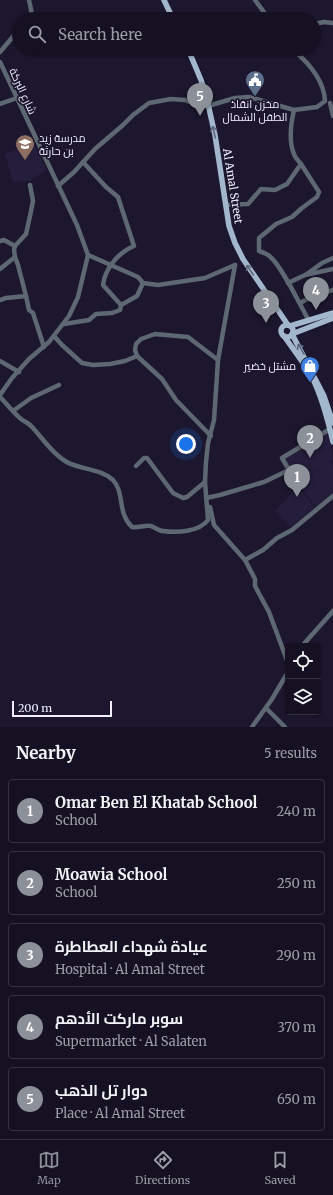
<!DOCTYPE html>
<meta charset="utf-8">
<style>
body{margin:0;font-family:Merriweather,Cairo,serif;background:#221f2f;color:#f1f3f6}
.controls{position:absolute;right:12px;bottom:12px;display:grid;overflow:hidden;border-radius:4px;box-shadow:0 1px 3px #0004}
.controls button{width:36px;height:36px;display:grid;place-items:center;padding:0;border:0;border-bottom:1px solid #343140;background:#151122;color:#f1f3f6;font:20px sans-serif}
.scale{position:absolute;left:12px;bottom:10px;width:100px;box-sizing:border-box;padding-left:4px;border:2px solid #f1eeff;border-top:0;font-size:11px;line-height:14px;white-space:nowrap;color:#f1eeff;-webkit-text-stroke:3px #1c172e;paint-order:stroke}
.you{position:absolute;left:186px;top:444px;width:14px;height:14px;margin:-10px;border:3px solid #fff;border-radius:50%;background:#1a73e8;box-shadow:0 0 0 6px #1a73e833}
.badge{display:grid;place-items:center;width:26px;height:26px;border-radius:50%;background:#8c9099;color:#fff;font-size:13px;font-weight:700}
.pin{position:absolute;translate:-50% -33px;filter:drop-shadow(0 1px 2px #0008)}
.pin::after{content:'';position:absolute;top:21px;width:14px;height:12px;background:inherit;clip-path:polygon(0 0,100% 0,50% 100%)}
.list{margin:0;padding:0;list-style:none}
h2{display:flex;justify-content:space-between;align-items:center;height:52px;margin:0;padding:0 16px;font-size:17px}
h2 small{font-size:13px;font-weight:400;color:#9d9da5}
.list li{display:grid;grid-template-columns:26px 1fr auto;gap:12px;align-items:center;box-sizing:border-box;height:64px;margin:0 8px 8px;padding:0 8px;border:1px solid #343140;border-radius:4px}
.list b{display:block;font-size:15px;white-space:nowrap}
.list p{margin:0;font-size:13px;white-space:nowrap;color:#9d9da5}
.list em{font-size:13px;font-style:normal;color:#9d9da5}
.icon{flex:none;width:22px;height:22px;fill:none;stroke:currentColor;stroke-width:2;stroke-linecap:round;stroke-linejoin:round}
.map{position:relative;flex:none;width:333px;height:727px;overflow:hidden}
.search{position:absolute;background:#151122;box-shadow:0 1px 3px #0004;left:12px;right:12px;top:12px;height:44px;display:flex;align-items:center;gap:10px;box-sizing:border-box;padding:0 14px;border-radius:22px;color:#9d9da5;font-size:15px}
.sheet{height:412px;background:#151122}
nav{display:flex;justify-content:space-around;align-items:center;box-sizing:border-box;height:56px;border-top:1px solid #343140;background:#151122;font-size:11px;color:#9d9da5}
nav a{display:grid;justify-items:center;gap:2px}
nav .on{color:#8c9099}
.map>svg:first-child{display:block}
.built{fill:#241d3b}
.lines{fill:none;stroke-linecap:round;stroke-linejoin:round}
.minor{stroke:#5e6872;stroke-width:4.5}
.major{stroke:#a2b7cc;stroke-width:5.5}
.oneway{stroke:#5f677d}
.labels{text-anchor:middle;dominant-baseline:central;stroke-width:3.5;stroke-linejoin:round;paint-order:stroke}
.street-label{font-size:11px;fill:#f1eeff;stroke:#1c172e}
.poi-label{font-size:11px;fill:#f1eeff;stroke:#1c172e}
</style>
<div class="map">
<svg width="333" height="727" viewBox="0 0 333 727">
<rect width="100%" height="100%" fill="#1c172e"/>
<g class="built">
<polygon points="33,142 46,168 46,170 30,181 13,182 5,154"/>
<polygon points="328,432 333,457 333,459 331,461 333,466 333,494 316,507 298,485 328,463 297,484 282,461"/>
<polygon points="298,487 315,507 291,527 275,511"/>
</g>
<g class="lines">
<g class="minor">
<polyline points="29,0 33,19"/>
<polyline points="255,0 269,19"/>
<polyline points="314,24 324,22 333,23"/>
<polyline points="0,52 16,33 19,32"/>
<polyline points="0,62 77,225 88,255 78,297 69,316 49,342 29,359 12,378 0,395"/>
<polyline points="330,103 333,116"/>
<polyline points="0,104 17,98"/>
<path d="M 83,162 L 106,187 L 118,197 L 134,246 C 119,252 105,268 103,285 L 121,305"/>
<path d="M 301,164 L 319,192 L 317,197 L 302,208 L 292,217 L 276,224 L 259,238 L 259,251 C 262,252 265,253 268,255 C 280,262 301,307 309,321"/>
<path d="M 58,186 L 74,172 L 95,149 L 123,125 L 133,115 L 149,103 L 171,99 L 185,100 L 197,105 L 208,106 L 235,98 L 249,97 L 294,110 L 317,107 L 325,101 C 324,80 308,62 292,49"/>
<path d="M 225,205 L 248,204 L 261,189 L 275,190 L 287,184 L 301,164 C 299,161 295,158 294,154 C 288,140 291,123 294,110"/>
<polyline points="0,241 4,240 15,246"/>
<polyline points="88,255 138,277 143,283 158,285 205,278 235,265"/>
<polyline points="0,269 15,257"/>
<polyline points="307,274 322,263 333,258"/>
<polyline points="288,283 305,275 333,269"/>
<polyline points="26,296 29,310 33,313 44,347"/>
<polyline points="0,300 6,298 26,296 18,265 15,257 14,250 15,246 26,234 30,216 33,201 30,185"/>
<polyline points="300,303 311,297 333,290"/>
<polyline points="64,324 89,320 96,314 112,313 120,310 121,305 137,296 143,283"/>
<polyline points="54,336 62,345 82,363 93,365 110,364 125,361 137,356"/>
<polyline points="0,361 19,372"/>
<path d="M 0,397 C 7,404 13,412 21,419 C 25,422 30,424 33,428 C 43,439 52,453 65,461 C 79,470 100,468 113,480 C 125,493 117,513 132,527 C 138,528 145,525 151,526 C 155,527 158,531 163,531 C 177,533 199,532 208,520 L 205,482 L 206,462 L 208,443 L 214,420 L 218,360 L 235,265"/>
<polyline points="13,411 31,398 59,385"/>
<polyline points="211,436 176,400 162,379 137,356 135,350 136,344 141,339 155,334 188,337 218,360"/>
<polyline points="136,466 144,458 147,458 173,493 183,498 187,497 205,482"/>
<polyline points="206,498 220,495 264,482 289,470 282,458 330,429"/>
<polyline points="207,507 210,507 214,525 245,560 255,579 255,586 269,612 288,663"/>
<polyline points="245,560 263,550 277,538 292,530 333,496"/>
<polyline points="302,646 333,611"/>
<polyline points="266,708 285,727"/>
<polyline points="252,727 272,699 288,672"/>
</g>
<g class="major">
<polyline points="164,0 173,19"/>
<polyline points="188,49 201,80 206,95 215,135 229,226 235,243 243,259 288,325"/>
<polyline points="333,318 292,334 324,396 333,423"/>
<circle cx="287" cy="331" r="6"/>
<polyline points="290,326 333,313"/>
<path d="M 284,336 C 293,349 304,363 312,377 C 322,397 328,420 333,442"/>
</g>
</g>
<defs><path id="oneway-shaft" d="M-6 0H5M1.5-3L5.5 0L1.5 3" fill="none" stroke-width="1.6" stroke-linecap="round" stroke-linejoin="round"/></defs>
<g class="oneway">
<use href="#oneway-shaft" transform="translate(214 132) rotate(-103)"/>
<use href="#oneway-shaft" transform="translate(250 270) rotate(-124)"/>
<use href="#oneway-shaft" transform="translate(301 349) rotate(-120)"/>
</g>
<defs>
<g id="civic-pin" transform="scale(1)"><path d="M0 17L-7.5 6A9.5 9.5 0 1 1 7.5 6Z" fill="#5c6f8a" stroke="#1c172e"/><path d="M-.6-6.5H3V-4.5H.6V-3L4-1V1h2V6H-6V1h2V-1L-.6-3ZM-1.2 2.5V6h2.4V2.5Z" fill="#fff"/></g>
<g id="school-pin" transform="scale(1)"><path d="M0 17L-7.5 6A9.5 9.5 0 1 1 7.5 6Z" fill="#8d6e63" stroke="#1c172e"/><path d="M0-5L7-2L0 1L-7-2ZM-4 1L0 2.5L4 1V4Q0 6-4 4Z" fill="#fff"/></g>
<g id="shop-pin" transform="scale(1)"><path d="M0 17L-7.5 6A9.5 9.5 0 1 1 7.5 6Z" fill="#3f7fe0" stroke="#1c172e"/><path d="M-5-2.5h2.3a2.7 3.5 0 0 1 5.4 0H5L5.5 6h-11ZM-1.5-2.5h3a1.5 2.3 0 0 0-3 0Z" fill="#fff"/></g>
</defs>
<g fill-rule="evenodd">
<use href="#civic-pin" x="255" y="80"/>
<use href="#school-pin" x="25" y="144"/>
<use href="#shop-pin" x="310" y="366"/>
</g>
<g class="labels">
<g class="street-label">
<text transform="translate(23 91) rotate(65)">شارع البركة</text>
<text transform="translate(233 186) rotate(81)">Al Amal Street</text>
</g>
<g class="poi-label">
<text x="255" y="104">مخزن انقاذ<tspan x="255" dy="13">الطفل الشمال</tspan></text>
<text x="39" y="138" text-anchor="start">مدرسة زيد<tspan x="39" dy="13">بن حارثة</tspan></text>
<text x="296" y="366" text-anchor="end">مشتل خضير</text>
</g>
</g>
</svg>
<div class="controls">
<button><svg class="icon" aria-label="locate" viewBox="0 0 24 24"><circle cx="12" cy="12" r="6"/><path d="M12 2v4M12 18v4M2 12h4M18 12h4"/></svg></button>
<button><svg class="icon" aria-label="layers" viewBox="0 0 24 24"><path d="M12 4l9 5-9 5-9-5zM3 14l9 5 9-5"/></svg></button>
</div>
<div class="scale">200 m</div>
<div class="you"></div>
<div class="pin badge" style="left:297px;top:497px">1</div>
<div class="pin badge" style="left:310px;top:458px">2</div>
<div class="pin badge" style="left:266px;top:323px">3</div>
<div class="pin badge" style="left:316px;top:310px">4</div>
<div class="pin badge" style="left:200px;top:116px">5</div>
<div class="search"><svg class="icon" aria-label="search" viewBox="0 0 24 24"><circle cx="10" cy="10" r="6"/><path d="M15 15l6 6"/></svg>Search here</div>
</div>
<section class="sheet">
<h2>Nearby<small>5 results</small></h2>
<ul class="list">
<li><span class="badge">1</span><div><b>Omar Ben El Khatab School</b><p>School</p></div><em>240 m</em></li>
<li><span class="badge">2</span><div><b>Moawia School</b><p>School</p></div><em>250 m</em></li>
<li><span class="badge">3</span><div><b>عيادة شهداء العطاطرة</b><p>Hospital · Al Amal Street</p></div><em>290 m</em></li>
<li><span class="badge">4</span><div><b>سوبر ماركت الأدهم</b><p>Supermarket · Al Salaten</p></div><em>370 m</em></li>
<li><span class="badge">5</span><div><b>دوار تل الذهب</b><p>Place · Al Amal Street</p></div><em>650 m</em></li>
</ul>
</section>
<nav>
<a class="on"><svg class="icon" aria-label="map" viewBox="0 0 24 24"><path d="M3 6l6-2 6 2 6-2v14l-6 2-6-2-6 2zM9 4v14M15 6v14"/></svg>Map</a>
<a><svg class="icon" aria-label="directions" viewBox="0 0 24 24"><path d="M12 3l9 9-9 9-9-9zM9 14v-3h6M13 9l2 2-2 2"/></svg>Directions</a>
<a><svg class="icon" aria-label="saved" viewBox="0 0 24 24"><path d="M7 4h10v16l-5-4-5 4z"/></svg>Saved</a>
</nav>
